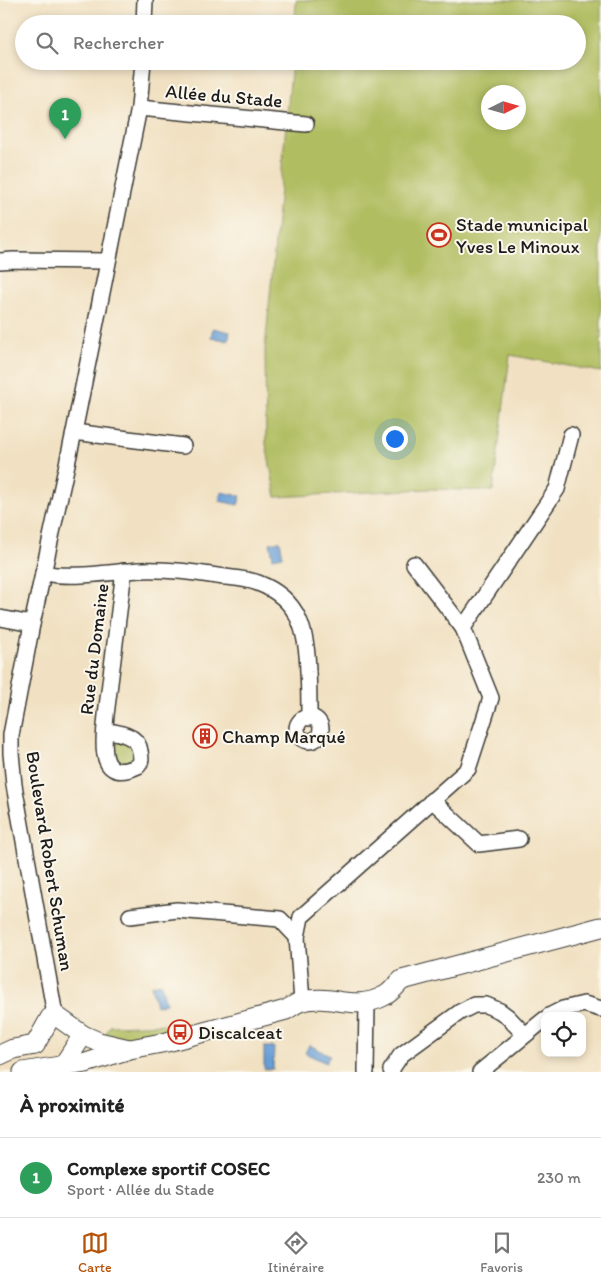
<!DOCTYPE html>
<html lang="fr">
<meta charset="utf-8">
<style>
body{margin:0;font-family:Itim,sans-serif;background:#f6f6f6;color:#222}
.controls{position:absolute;right:15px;bottom:15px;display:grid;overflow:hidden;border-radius:10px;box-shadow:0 2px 8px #0003}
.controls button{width:45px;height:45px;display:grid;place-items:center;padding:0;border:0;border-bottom:1px solid #e0e0e0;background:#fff;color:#222;font:25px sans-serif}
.compass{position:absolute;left:481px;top:85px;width:45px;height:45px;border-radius:50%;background:#fff;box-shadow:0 2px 8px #0003;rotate:85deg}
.you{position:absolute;left:394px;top:438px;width:18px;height:18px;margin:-12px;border:4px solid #fff;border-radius:50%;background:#1a73e8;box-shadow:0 0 0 8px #1a73e833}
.badge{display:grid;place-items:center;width:32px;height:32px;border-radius:50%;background:#b45309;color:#fff;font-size:16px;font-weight:700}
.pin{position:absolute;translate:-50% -41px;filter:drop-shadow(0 1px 2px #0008)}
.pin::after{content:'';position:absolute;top:26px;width:18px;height:15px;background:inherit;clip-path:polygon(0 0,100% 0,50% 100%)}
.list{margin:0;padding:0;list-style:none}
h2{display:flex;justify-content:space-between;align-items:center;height:65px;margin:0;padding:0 20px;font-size:21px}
h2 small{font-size:16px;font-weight:400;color:#767676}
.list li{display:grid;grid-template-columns:32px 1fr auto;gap:15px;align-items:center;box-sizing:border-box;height:80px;padding:0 20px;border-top:1px solid #e0e0e0}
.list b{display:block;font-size:19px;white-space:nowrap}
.list p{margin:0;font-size:16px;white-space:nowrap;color:#767676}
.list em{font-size:16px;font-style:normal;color:#767676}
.icon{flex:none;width:28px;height:28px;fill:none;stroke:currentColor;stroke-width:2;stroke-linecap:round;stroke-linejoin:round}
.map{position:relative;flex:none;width:601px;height:1072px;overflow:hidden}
.search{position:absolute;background:#fff;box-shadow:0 2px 8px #0003;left:15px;right:15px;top:15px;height:55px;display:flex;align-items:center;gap:12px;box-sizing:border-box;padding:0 18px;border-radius:28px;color:#767676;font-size:19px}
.sheet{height:145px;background:#fff}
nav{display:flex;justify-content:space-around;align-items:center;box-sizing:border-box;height:70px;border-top:1px solid #e0e0e0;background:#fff;font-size:14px;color:#767676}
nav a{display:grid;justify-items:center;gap:2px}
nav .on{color:#b45309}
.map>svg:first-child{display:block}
.green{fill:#b0bd60;stroke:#666c3e;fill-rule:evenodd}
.water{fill:#689ed5;stroke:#425d78}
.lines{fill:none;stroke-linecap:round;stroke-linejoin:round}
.minor-casing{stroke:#3c3a35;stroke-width:18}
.major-casing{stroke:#3c3a35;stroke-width:21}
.minor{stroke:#fff;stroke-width:15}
.major{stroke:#fff;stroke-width:19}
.labels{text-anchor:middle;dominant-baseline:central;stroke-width:4;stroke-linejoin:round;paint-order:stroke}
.street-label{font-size:19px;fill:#1c1c1c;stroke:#fbf7ec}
.poi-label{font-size:19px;fill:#1c1c1c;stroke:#fbf7ec;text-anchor:start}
</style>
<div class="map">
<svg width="601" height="1072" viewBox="0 0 601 1072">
<rect width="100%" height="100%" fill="#fbf7ec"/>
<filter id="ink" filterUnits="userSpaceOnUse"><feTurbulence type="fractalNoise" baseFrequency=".02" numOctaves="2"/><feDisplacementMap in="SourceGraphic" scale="10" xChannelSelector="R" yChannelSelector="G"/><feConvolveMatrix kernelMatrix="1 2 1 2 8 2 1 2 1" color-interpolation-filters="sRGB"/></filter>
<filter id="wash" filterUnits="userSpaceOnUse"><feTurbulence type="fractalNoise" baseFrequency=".0096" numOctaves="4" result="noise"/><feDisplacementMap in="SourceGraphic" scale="20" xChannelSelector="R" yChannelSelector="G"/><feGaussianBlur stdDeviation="1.12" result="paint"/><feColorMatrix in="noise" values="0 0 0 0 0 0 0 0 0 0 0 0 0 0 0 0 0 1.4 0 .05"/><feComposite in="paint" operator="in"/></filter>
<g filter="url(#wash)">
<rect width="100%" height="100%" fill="#f1e1c2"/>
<g class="green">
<path d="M 296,0 L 601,0 L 601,372 L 510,355 L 493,491 L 430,489 L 276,497 L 266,444 L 265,349 L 292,61 L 577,61 L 577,24 L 295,24 ZM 488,92 L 518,92 L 518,122 L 488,122 Z"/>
<polygon points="114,739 131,743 133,764 111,763 111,741"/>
<polygon points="170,1024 172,1031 133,1040 104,1037 110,1026"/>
</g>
<g class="water">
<polygon points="213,328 230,332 228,341 211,337"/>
<polygon points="221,492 241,496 238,505 219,501"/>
<polygon points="280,541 283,556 273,558 270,543"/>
<polygon points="161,983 166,1003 156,1006 151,985"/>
<polygon points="309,1045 330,1055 326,1063 305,1053"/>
<polygon points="264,1047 274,1047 273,1069 264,1069"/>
</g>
</g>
<g filter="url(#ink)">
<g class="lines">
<g class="minor-casing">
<g id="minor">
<polyline points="144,24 145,0"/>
<polyline points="139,108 306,124"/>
<polyline points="0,261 13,260 107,261"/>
<polyline points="74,432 183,446"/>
<polyline points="414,564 463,628"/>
<path d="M 43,573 C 74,579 109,572 141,570 C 167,569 192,572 217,576 C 231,578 245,578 258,583 C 300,599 307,632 308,672 C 309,687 309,703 309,718"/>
<polyline points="0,618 32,624"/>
<circle cx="309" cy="729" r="12"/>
<path d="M 105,731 C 118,732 138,735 140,751 C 141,757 142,761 138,766 C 96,785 104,740 106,715 L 124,571"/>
<polyline points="432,800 479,844 519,839"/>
<polyline points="130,916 177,910 280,919 297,937"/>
<polyline points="302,1001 297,937 301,917 468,769 491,698 463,628 557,489 571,435"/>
<polyline points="55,1015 14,785 11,753 11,735 32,624 74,432 139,108 143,61"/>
<polyline points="549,1016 563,1009 584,1004 601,1009"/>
<polyline points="366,1072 367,1003"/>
<polyline points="392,1072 391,1070 401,1055 460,1012 474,1005 486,1005 500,1011 508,1017 524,1034"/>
<polyline points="480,1072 545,1019"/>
</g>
</g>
<g class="major-casing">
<g id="major">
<polyline points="35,1045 50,1018 55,1015 83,1035 99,1042 129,1049"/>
<polyline points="0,1055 13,1049 35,1045"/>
<path d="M 62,1067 L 86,1063 L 130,1049 L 167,1042 L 286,1010 C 291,1007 298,1002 303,1001 C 333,994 354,1012 384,996 C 391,993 396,985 402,980 L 601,927"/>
<polyline points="62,1067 83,1035"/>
<polyline points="23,1072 60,1066"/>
</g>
</g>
<use href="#minor" class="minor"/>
<use href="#major" class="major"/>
</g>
</g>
<defs>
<g id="stadium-ring" transform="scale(1.25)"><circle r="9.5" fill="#fbf7ec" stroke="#c8321e" stroke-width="1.5"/><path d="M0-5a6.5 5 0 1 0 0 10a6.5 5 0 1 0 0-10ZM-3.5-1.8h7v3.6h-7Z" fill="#c8321e"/></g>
<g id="building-ring" transform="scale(1.25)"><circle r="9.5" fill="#fbf7ec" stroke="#c8321e" stroke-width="1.5"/><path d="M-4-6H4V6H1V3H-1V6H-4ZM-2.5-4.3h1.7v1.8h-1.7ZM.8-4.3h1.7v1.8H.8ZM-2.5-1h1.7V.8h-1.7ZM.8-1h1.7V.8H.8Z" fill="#c8321e"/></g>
<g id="bus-ring" transform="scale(1.25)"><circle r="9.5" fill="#fbf7ec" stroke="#c8321e" stroke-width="1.5"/><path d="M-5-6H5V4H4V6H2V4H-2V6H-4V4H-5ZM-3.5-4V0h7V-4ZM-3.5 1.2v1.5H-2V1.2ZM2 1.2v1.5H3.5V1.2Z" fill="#c8321e"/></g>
</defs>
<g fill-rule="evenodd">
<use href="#stadium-ring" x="439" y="235"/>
<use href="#building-ring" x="205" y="736"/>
<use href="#bus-ring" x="180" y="1032"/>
</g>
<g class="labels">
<g class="street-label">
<text transform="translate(224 96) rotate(5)">Allée du Stade</text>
<text transform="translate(94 649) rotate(-83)">Rue du Domaine</text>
<text transform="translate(50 861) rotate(81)">Boulevard Robert Schuman</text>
</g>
<g class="poi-label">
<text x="456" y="224">Stade municipal<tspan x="456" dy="22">Yves Le Minoux</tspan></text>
<text x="222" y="736">Champ Marqué</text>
<text x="198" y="1032">Discalceat</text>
</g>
</g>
</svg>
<div class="controls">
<button><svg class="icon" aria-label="locate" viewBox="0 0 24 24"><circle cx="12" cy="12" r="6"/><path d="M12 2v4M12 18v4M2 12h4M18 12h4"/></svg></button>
</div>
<svg class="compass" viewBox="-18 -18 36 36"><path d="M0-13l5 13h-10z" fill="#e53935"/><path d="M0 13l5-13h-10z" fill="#767676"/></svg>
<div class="you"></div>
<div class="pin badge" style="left:65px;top:139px;background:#2e9e5b">1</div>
<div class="search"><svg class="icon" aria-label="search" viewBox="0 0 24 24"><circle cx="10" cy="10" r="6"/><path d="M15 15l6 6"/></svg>Rechercher</div>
</div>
<section class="sheet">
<h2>À proximité<small></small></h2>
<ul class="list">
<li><span class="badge" style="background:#2e9e5b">1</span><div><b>Complexe sportif COSEC</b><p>Sport · Allée du Stade</p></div><em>230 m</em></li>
</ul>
</section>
<nav>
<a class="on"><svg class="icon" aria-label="map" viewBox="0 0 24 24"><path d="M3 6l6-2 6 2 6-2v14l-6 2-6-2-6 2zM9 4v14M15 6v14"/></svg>Carte</a>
<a><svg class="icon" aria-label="directions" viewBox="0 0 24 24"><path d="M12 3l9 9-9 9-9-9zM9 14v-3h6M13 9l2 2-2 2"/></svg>Itinéraire</a>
<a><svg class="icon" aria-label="saved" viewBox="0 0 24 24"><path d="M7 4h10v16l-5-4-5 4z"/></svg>Favoris</a>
</nav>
